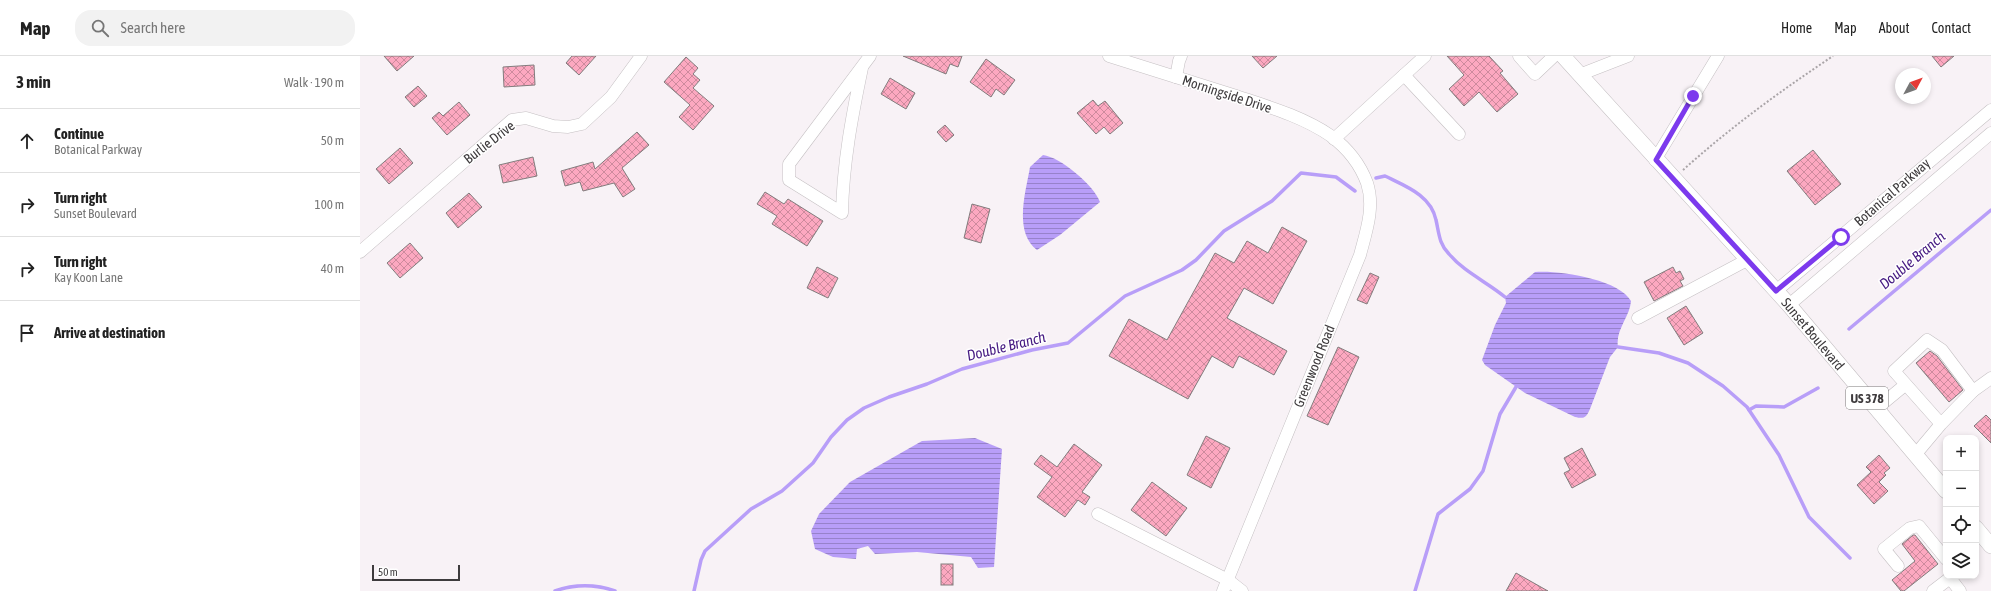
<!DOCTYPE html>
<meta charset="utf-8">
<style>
body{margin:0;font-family:"Asap Condensed",sans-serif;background:#f2f2f2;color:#222}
.controls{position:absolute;right:12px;bottom:12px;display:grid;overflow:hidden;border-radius:8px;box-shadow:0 2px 6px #0003}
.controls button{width:36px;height:36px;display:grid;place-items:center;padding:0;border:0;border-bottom:1px solid #e0e0e0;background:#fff;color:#222;font:20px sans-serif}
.compass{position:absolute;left:1535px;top:12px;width:36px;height:36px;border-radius:50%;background:#fff;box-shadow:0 2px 6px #0003;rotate:49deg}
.scale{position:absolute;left:12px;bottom:10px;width:88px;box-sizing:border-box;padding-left:4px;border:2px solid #3e3b3d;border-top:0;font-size:11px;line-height:14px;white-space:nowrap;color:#3e3b3d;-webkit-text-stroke:3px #fff;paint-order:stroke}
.stop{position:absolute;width:12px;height:12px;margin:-9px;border:3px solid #7c3aed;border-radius:50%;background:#fff}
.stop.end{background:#7c3aed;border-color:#fff;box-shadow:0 1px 4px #0008}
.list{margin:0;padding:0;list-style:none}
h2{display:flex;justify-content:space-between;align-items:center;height:52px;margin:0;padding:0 16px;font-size:17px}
h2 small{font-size:13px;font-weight:400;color:#767676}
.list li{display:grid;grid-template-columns:26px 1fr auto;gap:12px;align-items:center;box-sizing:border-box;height:64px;padding:0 16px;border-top:1px solid #e0e0e0}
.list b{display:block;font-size:15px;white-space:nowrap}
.list p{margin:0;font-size:13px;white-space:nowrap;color:#767676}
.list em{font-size:13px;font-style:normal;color:#767676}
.icon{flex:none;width:22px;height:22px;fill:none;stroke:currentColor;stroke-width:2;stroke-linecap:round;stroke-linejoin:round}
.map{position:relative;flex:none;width:1631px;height:535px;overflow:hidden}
header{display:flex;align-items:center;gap:24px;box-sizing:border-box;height:56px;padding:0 20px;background:#fff;border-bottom:1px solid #e0e0e0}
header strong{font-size:19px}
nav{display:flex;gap:22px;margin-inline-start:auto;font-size:14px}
.search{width:280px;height:36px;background:#f2f2f2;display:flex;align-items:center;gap:10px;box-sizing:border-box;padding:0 14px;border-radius:16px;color:#767676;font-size:15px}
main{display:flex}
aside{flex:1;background:#fff}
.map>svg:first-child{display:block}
.water{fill:url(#water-rules)}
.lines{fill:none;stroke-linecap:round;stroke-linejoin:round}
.stream{stroke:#b89ef8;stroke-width:3.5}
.building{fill:url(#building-cross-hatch);stroke:#827c7d}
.minor-casing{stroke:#c5c0c3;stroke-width:13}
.major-casing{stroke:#c5c0c3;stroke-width:16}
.path{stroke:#aaa5a8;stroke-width:2;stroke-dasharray:2 2;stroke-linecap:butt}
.minor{stroke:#fff;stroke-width:12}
.major{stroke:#fff;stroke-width:15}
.route{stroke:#7c3aed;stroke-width:5}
.labels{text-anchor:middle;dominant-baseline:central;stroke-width:3;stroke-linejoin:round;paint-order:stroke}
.shield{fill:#fff;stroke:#787677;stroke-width:1}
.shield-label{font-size:13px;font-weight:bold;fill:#3e3b3d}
.street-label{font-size:14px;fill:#3e3b3d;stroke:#fff}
.water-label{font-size:15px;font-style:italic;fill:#461a82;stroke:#fff}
</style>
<header>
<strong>Map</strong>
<div class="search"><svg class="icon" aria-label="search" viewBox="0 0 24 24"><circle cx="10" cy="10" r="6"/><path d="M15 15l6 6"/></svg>Search here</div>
<nav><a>Home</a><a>Map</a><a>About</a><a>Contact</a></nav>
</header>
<main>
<aside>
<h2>3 min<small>Walk · 190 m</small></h2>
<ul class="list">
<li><svg class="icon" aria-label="ahead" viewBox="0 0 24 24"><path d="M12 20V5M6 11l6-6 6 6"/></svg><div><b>Continue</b><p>Botanical Parkway</p></div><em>50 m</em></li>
<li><svg class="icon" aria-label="right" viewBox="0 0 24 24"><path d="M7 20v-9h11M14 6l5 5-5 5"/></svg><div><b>Turn right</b><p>Sunset Boulevard</p></div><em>100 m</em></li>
<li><svg class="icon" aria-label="right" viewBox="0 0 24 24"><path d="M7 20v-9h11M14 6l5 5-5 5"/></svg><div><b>Turn right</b><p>Kay Koon Lane</p></div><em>40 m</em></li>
<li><svg class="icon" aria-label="arrive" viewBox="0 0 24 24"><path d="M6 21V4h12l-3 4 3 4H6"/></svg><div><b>Arrive at destination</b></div></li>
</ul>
</aside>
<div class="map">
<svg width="1631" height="535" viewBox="0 0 1631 535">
<defs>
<pattern id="water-rules" width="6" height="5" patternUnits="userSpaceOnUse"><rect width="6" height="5" fill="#b89ef8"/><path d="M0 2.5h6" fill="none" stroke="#9782ca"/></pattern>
<pattern id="building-cross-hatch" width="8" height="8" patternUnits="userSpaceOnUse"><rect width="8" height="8" fill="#fca8c0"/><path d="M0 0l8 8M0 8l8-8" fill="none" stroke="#cd8a9d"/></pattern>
</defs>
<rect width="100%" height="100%" fill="#f8f2f6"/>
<g class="water">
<path d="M 683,99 C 700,101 734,129 740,146 L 700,179 L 677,194 C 653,176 666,135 670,111 Z"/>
<path d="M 1175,216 C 1198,214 1259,223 1271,245 C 1270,261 1255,274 1258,291 L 1250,301 L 1230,353 C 1226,362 1224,363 1215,361 L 1165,337 L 1125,309 L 1122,304 L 1135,269 L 1146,247 L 1145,241 Z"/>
<polygon points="615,382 642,393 634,511 618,512 611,501 557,496 515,498 508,490 497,493 496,503 473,501 455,493 451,475 459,458 490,426 562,385"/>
</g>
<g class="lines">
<g class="stream">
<path d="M 1016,122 L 1025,120 C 1045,130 1071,139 1076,164 C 1079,177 1079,188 1089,198 C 1104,216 1127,226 1145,241"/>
<polyline points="1489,273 1631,154"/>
<polyline points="1258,291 1299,297 1328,307 1363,330 1387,351 1419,399 1449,461 1490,502"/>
<polyline points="1389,354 1396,350 1424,351 1458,332"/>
<path d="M 195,535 C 214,528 236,528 255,535"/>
<polyline points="334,535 341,504 345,495 391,453 422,435 453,407 471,381 487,364 504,352 529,341 567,328 602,313 672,294 708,287 765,240 822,214 836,204 864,175 912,145 941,117 976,121 995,135"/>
<polyline points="1055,535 1078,458 1110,433 1123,415 1140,358 1156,331"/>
</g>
</g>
<g class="building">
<polygon points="24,0 54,0 37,15"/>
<polygon points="212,0 236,0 219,19 206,7"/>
<polygon points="543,0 602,0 598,11 590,8 586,18"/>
<polygon points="892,0 917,0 903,12"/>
<polygon points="1087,0 1129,0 1143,15 1140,17 1158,38 1137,56 1119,36 1104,50 1089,33 1104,19"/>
<polygon points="1572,0 1594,0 1581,11"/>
<polygon points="326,1 338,12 333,18 340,24 333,32 354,50 333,74 319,61 330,49 304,26"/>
<polygon points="626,3 655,24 644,39 636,33 631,41 610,26"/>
<polygon points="174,9 175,29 144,31 143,11"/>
<polygon points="530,22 555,37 546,53 521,38"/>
<polygon points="58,30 67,40 54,51 45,41"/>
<polygon points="733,44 738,50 745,45 763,67 750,78 744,71 736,78 717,57"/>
<polygon points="99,46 110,59 87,79 72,62 79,56 83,60"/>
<polygon points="585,69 594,79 586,86 577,76"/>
<polygon points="277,76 289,89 262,112 275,133 263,141 254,127 223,135 220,126 205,130 201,115 233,106 235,113"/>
<polygon points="40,92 53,107 29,128 16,113"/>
<polygon points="1453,94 1481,128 1455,149 1427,115"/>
<polygon points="173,101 177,120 143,127 139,109"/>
<polygon points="405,136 424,148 428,143 463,165 447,190 412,168 417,160 397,148"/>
<polygon points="109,137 122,151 98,172 86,157"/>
<polygon points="612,148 630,153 621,187 604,182"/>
<polygon points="922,171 947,185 913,248 884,232 867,262 927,295 914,319 879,300 873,312 852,300 828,343 749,300 769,263 807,284 855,197 874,207 887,185 908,197"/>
<polygon points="50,187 63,202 40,222 27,207"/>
<polygon points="457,211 478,222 468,242 447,232"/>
<polygon points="1313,211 1316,217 1320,215 1324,223 1320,225 1323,230 1294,245 1284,226"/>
<polygon points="1010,217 1019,221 1007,248 997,244"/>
<polygon points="1326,250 1343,277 1324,289 1307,262"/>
<polygon points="978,291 999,301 968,369 947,360"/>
<polygon points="1570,295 1577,300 1603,334 1589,346 1556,307"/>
<polygon points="1626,359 1631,364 1631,387 1614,370"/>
<polygon points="846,380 870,392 851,432 827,419"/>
<polygon points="714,388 742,409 722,436 730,441 725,449 718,444 705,461 677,441 692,421 674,408 681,399 697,411"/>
<polygon points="1222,392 1236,419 1212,432 1204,417 1210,414 1204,402"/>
<polygon points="1519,399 1530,412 1524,417 1526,419 1519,426 1528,435 1514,448 1497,429 1511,416 1506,411"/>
<polygon points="792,426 827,452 806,480 771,454"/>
<polygon points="1553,479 1555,479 1578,508 1544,535 1541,535 1532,524 1555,505 1542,488"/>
<rect x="581" y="508" width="12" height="21"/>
<polygon points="1156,517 1188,535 1146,535"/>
</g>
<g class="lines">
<g class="minor-casing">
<g id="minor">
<path d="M 749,0 C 790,13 832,26 873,39 C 906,50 942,60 971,80 C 987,92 1000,108 1007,127 C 1015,151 1006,176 1000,199 L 863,535"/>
<polyline points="1065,0 1044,19 1099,78"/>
<polyline points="1159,0 1175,18 1194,0"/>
<path d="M 502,12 C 492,60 483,107 482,157 L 429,124 L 429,108 L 510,0"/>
<polyline points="1219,19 1268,0"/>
<polyline points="816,21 819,5 821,0"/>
<polyline points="974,83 1044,19"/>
<polyline points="1295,104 1358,0"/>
<polyline points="0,196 152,64 166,62 193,70 208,71 222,68 251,41 281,0"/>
<polyline points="1416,235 1631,54"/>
<polyline points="1429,249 1631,77"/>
<polyline points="1278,262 1387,204"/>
<polyline points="1613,335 1631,322"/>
<polyline points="1516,353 1545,329"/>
<polyline points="1555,399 1581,368 1613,335 1582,294 1567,284 1534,315 1581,368"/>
<polyline points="738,458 868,524 882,535"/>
<polyline points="1538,510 1524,493 1550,472 1559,470 1586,503"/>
<polyline points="1573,535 1590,522 1600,535"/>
</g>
</g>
<g class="major-casing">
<g id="major">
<polyline points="1203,0 1429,249 1586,435"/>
<polyline points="1616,472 1631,490"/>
</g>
</g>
<path class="path" d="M 1323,114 C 1371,71 1419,36 1473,0"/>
<use href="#minor" class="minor"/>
<use href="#major" class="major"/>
</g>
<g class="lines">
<polyline class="route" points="1333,40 1296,104 1416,235 1481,181"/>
</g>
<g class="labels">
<rect class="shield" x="1486" y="331" width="42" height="22" rx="3"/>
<g class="shield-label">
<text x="1507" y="342">US 378</text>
</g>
<g class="street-label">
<text transform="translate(867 38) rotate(18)">Morningside Drive</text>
<text transform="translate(129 86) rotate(-38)">Burlie Drive</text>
<text transform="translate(1532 136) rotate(-41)">Botanical Parkway</text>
<text transform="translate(1453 278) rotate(50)">Sunset Boulevard</text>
<text transform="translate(954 310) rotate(-68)">Greenwood Road</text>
</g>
<g class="water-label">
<text transform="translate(1552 204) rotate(-40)">Double Branch</text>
<text transform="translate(646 290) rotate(-14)">Double Branch</text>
</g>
</g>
</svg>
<div class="controls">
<button>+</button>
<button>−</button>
<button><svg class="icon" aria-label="locate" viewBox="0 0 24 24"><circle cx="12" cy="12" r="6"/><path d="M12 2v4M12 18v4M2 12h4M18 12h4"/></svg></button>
<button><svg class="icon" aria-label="layers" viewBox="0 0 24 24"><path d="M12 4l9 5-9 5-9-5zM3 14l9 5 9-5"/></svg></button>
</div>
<svg class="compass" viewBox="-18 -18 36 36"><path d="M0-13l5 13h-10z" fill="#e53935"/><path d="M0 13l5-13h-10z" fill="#767676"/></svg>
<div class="scale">50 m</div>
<div class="stop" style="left:1481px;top:181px"></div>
<div class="stop end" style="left:1333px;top:40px"></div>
</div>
</main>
